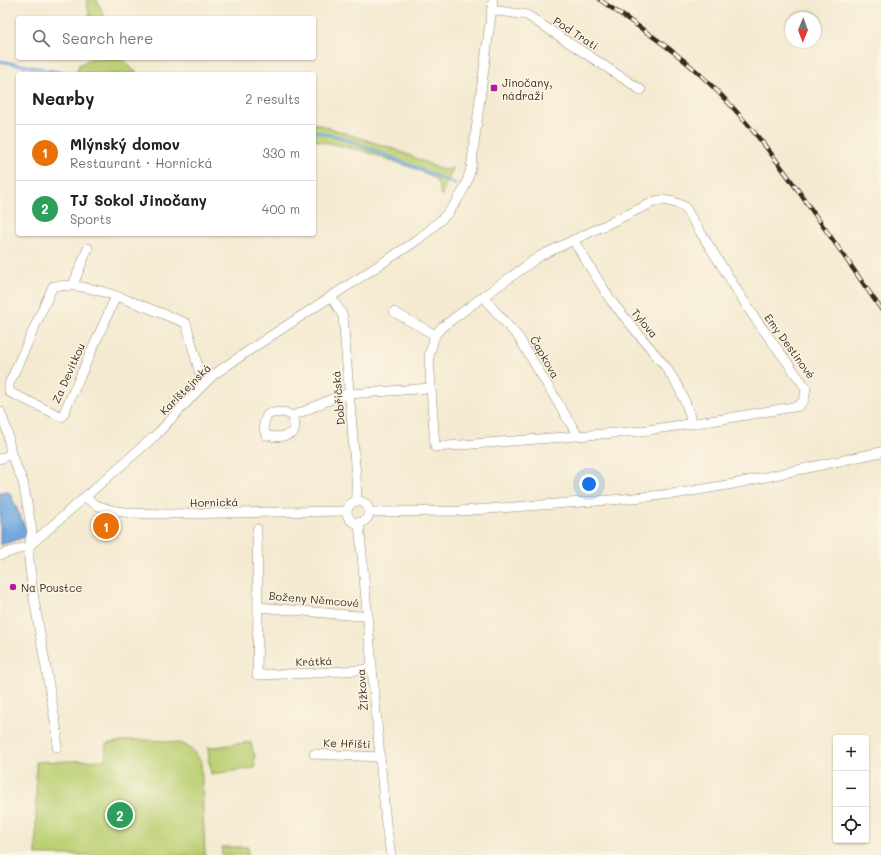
<!DOCTYPE html>
<meta charset="utf-8">
<style>
body{margin:0;font-family:Mali,sans-serif;background:#f2f2f2;color:#202124}
.controls{position:absolute;right:12px;bottom:12px;display:grid;overflow:hidden;border-radius:4px;box-shadow:0 1px 3px #0004}
.controls button{width:36px;height:36px;display:grid;place-items:center;padding:0;border:0;border-bottom:1px solid #e0e0e0;background:#fff;color:#202124;font:20px sans-serif}
.compass{position:absolute;left:785px;top:12px;width:36px;height:36px;border-radius:50%;background:#fff;box-shadow:0 1px 3px #0004;rotate:181deg}
.you{position:absolute;left:589px;top:484px;width:14px;height:14px;margin:-10px;border:3px solid #fff;border-radius:50%;background:#1a73e8;box-shadow:0 0 0 6px #1a73e833}
.badge{display:grid;place-items:center;width:26px;height:26px;border-radius:50%;background:#0b8043;color:#fff;font-size:13px;font-weight:700}
.pin{position:absolute;translate:-50% -50%;border:2px solid #fff;box-shadow:0 1px 4px #0006}
.list{margin:0;padding:0;list-style:none}
h2{display:flex;justify-content:space-between;align-items:center;height:52px;margin:0;padding:0 16px;font-size:17px}
h2 small{font-size:13px;font-weight:400;color:#757577}
.list li{display:grid;grid-template-columns:26px 1fr auto;gap:12px;align-items:center;box-sizing:border-box;height:56px;padding:0 16px;border-top:1px solid #e0e0e0}
.list b{display:block;font-size:15px;white-space:nowrap}
.list p{margin:0;font-size:13px;white-space:nowrap;color:#757577}
.list em{font-size:13px;font-style:normal;color:#757577}
.icon{flex:none;width:22px;height:22px;fill:none;stroke:currentColor;stroke-width:2;stroke-linecap:round;stroke-linejoin:round}
.map{position:relative;flex:none;width:881px;height:855px;overflow:hidden}
.search{position:absolute;background:#fff;box-shadow:0 1px 3px #0004;left:16px;top:16px;width:300px;height:44px;display:flex;align-items:center;gap:10px;box-sizing:border-box;padding:0 14px;border-radius:4px;color:#757577;font-size:15px}
.panel{position:absolute;background:#fff;box-shadow:0 1px 3px #0004;left:16px;top:72px;width:300px;height:164px;border-radius:4px}
.map>svg:first-child{display:block}
.green{fill:#bcd074;stroke:#7c7d49}
.water{fill:#70a7df;stroke:#56687e}
.lines{fill:none;stroke-linecap:round;stroke-linejoin:round}
.stream{stroke:#70a7df;stroke-width:3}
.minor-casing{stroke:#988a78;stroke-width:10}
.minor{stroke:#fff;stroke-width:9}
.rail-casing{stroke:#3b2a1e;stroke-width:4.5}
.rail{stroke:#fcf5e5;stroke-width:3;stroke-dasharray:9;stroke-linecap:butt}
.poi-dot{fill:#b5179e;stroke:#fcf5e5;stroke-width:1.5}
.labels{text-anchor:middle;dominant-baseline:central;stroke-width:3;stroke-linejoin:round;paint-order:stroke}
.street-label{font-size:11px;fill:#3b2a1e;stroke:#fcf5e5}
.poi-label{font-size:11px;fill:#3b2a1e;stroke:#fcf5e5;text-anchor:start}
</style>
<div class="map">
<svg width="881" height="855" viewBox="0 0 881 855">
<rect width="100%" height="100%" fill="#fcf5e5"/>
<filter id="ink" filterUnits="userSpaceOnUse"><feTurbulence type="fractalNoise" baseFrequency=".025" numOctaves="2"/><feDisplacementMap in="SourceGraphic" scale="8" xChannelSelector="R" yChannelSelector="G"/><feConvolveMatrix kernelMatrix="1 2 1 2 8 2 1 2 1" color-interpolation-filters="sRGB"/></filter>
<filter id="wash" filterUnits="userSpaceOnUse"><feTurbulence type="fractalNoise" baseFrequency=".012" numOctaves="4" result="noise"/><feDisplacementMap in="SourceGraphic" scale="16" xChannelSelector="R" yChannelSelector="G"/><feGaussianBlur stdDeviation="0.9" result="paint"/><feColorMatrix in="noise" values="0 0 0 0 0 0 0 0 0 0 0 0 0 0 0 0 0 1.4 0 .05"/><feComposite in="paint" operator="in"/></filter>
<g filter="url(#wash)">
<rect width="100%" height="100%" fill="#f4ead1"/>
<g class="green">
<polygon points="86,0 97,0 105,18 90,18"/>
<polygon points="92,58 123,58 132,69 138,74 76,74 79,65"/>
<polygon points="314,123 397,150 443,170 453,168 441,196 439,186 435,179 416,169 364,151 314,140"/>
<path d="M 130,740 C 143,740 175,740 185,745 C 192,749 196,755 201,761 L 205,855 L 36,855 L 36,762 L 105,760 L 106,744 Z"/>
<polygon points="251,742 253,752 254,752 255,757 254,757 255,768 211,774 210,763 209,763 208,759 209,758 208,748"/>
<rect x="222" y="847" width="26" height="8"/>
</g>
<polygon class="water" points="5,491 10,493 27,532 25,537 0,545 0,492"/>
<g class="lines">
<g class="stream">
<polyline points="0,61 70,74"/>
<polyline points="314,131 346,139 455,184"/>
</g>
</g>
</g>
<g filter="url(#ink)">
<g class="lines">
<g class="minor-casing">
<g id="minor">
<polyline points="492,10 527,15 641,90"/>
<polyline points="573,240 612,302 665,366 678,386 686,404 692,423"/>
<polyline points="73,285 88,248"/>
<path d="M 116,296 L 62,417 L 9,392 L 9,384 L 53,286 C 60,286 68,285 75,286 C 111,290 151,310 186,323 L 203,385"/>
<polyline points="331,296 343,316 356,476 357,501"/>
<polyline points="484,296 490,305 519,338 578,436"/>
<path d="M 431,388 L 435,447 L 641,431 L 723,419 L 799,406 L 804,400 L 806,388 L 752,314 L 684,206 C 675,202 669,200 658,200 L 540,256 L 484,296 L 442,327 L 435,335"/>
<polyline points="0,411 7,430 11,454"/>
<path d="M 284,412 L 293,416 L 295,427 L 293,433 C 284,437 277,438 266,435 C 263,428 263,422 267,415 L 272,413 Z"/>
<polyline points="293,416 336,397 349,394 431,388 429,356 435,335 394,312"/>
<polyline points="0,459 11,454 23,482 32,531 29,546 29,560 33,593 57,732 57,747"/>
<polyline points="85,497 96,505 111,510 130,513 165,514 347,511"/>
<circle cx="358" cy="512" r="11"/>
<polyline points="369,512 460,511 624,499 681,493 733,484 881,452"/>
<polyline points="359,522 380,757 386,824 391,855"/>
<polyline points="257,529 258,607 257,675 315,673 372,669"/>
<path d="M 0,555 L 29,546 L 157,434 L 203,385 L 216,373 L 263,341 L 413,243 C 441,222 463,203 471,168 L 493,0"/>
<polyline points="258,607 359,616 368,615"/>
<polyline points="314,754 380,757"/>
</g>
</g>
<use href="#minor" class="minor"/>
<g class="rail-casing">
<path id="rail" d="M 600,0 C 636,25 674,49 706,80 C 747,119 781,165 813,212 C 836,244 858,276 881,309"/>
</g>
<use href="#rail" class="rail"/>
</g>
</g>
<g class="poi-dot">
<rect x="490" y="84" width="8" height="8" rx="2"/>
<circle cx="13" cy="587" r="4"/>
</g>
<g class="labels">
<g class="street-label">
<text transform="translate(576 33) rotate(33)">Pod Tratí</text>
<text transform="translate(645 323) rotate(50)">Tylova</text>
<text transform="translate(790 346) rotate(54)">Emy Destinové</text>
<text transform="translate(545 357) rotate(60)">Čapkova</text>
<text transform="translate(68 373) rotate(-66)">Za Devítkou</text>
<text transform="translate(185 389) rotate(-45)">Karlštejnská</text>
<text transform="translate(338 398) rotate(-95)">Dobříčská</text>
<text transform="translate(214 502) rotate(-1)">Hornická</text>
<text transform="translate(314 599) rotate(5)">Boženy Němcové</text>
<text transform="translate(314 661) rotate(-2)">Krátká</text>
<text transform="translate(362 690) rotate(-95)">Žižkova</text>
<text transform="translate(347 743) rotate(2)">Ke Hřišti</text>
</g>
<g class="poi-label">
<text x="502" y="82">Jinočany,<tspan x="502" dy="13">nádraží</tspan></text>
<text x="21" y="587">Na Poustce</text>
</g>
</g>
</svg>
<div class="controls">
<button>+</button>
<button>−</button>
<button><svg class="icon" aria-label="locate" viewBox="0 0 24 24"><circle cx="12" cy="12" r="6"/><path d="M12 2v4M12 18v4M2 12h4M18 12h4"/></svg></button>
</div>
<svg class="compass" viewBox="-18 -18 36 36"><path d="M0-13l5 13h-10z" fill="#e53935"/><path d="M0 13l5-13h-10z" fill="#757577"/></svg>
<div class="you"></div>
<div class="pin badge" style="left:106px;top:526px;background:#e8710a">1</div>
<div class="pin badge" style="left:120px;top:815px;background:#2e9e5b">2</div>
<div class="search"><svg class="icon" aria-label="search" viewBox="0 0 24 24"><circle cx="10" cy="10" r="6"/><path d="M15 15l6 6"/></svg>Search here</div>
<section class="panel">
<h2>Nearby<small>2 results</small></h2>
<ul class="list">
<li><span class="badge" style="background:#e8710a">1</span><div><b>Mlýnský domov</b><p>Restaurant · Hornická</p></div><em>330 m</em></li>
<li><span class="badge" style="background:#2e9e5b">2</span><div><b>TJ Sokol Jinočany</b><p>Sports</p></div><em>400 m</em></li>
</ul>
</section>
</div>
